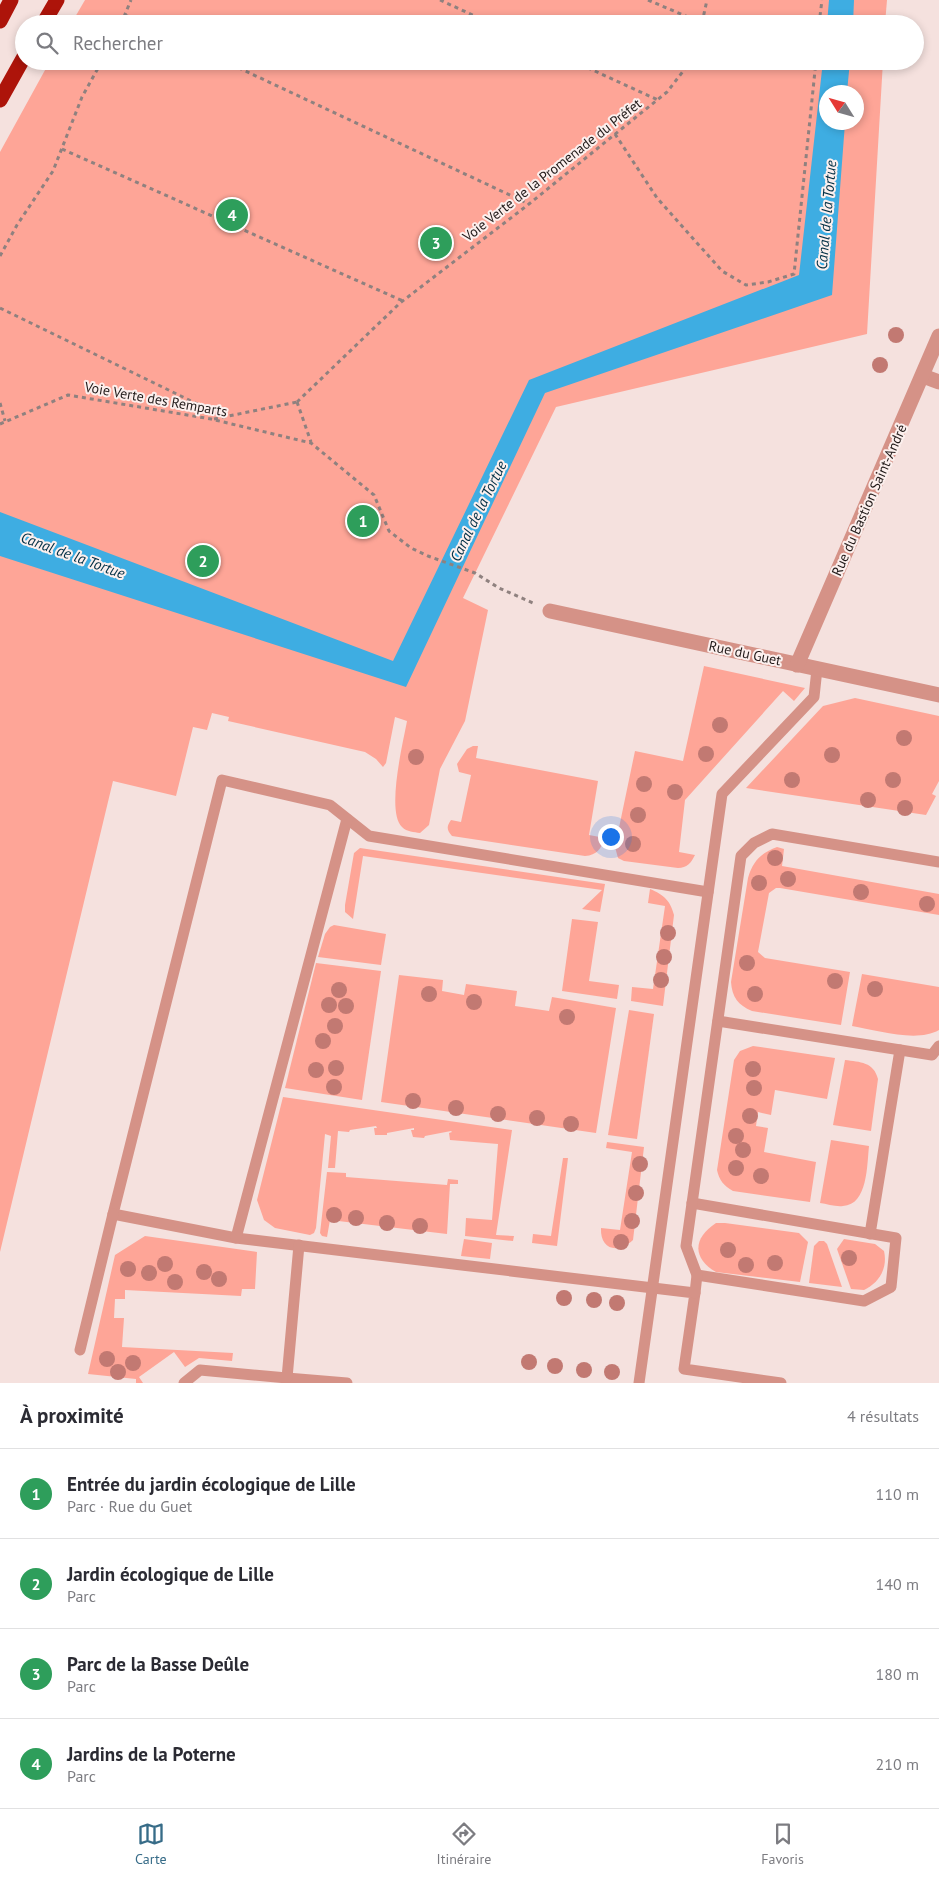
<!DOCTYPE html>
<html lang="fr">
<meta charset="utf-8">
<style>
body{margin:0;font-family:"PT Sans",sans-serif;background:#f7f7f7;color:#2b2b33}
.compass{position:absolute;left:819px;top:85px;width:45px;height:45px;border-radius:50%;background:#fff;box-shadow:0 2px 8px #0003;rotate:307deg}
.you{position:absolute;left:610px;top:836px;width:18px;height:18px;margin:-12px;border:4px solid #fff;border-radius:50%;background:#1a73e8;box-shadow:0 0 0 8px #1a73e833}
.badge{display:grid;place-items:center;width:32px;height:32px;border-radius:50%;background:#376c88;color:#fff;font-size:16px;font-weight:700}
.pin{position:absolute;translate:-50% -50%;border:2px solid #fff;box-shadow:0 1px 5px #0006}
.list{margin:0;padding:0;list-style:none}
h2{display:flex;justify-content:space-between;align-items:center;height:65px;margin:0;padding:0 20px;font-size:21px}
h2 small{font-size:16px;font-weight:400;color:#7c7c81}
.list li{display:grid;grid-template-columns:32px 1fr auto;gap:15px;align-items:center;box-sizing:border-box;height:90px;padding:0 20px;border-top:1px solid #e1e1e2}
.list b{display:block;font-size:19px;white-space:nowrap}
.list p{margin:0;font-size:16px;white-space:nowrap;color:#7c7c81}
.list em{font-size:16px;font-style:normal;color:#7c7c81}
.icon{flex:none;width:28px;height:28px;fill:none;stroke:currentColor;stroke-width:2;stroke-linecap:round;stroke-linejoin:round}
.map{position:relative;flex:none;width:939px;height:1383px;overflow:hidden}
.search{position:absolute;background:#fff;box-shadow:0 2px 8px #0003;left:15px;right:15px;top:15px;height:55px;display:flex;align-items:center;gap:12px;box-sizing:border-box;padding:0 18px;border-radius:28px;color:#7c7c81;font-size:19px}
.sheet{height:425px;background:#fff}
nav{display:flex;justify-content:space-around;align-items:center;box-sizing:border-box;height:70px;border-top:1px solid #e1e1e2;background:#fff;font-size:14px;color:#7c7c81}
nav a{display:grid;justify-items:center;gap:2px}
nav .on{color:#376c88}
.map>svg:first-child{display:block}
.green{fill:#fea597;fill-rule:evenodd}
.water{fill:#3eade2}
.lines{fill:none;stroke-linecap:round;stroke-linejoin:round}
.path{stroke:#8f817f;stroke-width:3;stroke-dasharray:4 4;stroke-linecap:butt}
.lane{stroke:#d59287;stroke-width:11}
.street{stroke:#d59287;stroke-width:15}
.highway{stroke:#ad140a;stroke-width:15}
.tree{fill:#c27972}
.labels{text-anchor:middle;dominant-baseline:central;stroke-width:4;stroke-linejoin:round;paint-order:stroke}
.street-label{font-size:14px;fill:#221b1a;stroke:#fcf0ee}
.water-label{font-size:15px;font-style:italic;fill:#002f45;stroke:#fcf0ee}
</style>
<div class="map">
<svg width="939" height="1383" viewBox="0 0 939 1383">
<rect width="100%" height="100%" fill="#f5e1de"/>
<g class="green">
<polygon points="85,0 887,0 885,24 71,24"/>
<path d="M 50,61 L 883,61 L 867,334 L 556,407 L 463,598 L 488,610 L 465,721 L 440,769 L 429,825 L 420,833 C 414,832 407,832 402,827 C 386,812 403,743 407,721 L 395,717 L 386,763 L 383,767 L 376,759 L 365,752 L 228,721 L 229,717 L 212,713 L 207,730 L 193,727 L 176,796 L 113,781 L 0,1252 L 0,152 ZM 826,92 L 856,92 L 856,122 L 826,122 Z"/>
<path d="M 704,666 L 805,688 L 794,701 L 783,691 L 685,800 L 679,852 L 695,855 C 691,863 687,868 678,868 L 624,861 L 618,858 L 615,847 L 635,751 L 683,761 Z"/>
<polygon points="855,698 939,716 939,781 932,794 936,796 926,815 746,788 823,706"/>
<path d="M 473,746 L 478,746 L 476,758 L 598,781 L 589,835 L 605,838 C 601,849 597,855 585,856 L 452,836 C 447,830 446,827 451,820 L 461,822 L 471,775 L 459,772 L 457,764 L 467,749 Z"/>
<path d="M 777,847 L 784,849 L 782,866 L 939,894 L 939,915 L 780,888 L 776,888 L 769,893 L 758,952 L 765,958 L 850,972 L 841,1025 L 752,1011 C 738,1005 732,997 731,982 L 748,878 C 753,861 761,853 777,847 Z"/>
<polygon points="360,848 605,884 600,912 582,909 602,890 363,856 353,919 345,912 345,905 354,853"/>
<path d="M 650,889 C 664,895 670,900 674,915 L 663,1006 L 631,1001 L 632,987 L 653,989 L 665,906 L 648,903 Z"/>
<polygon points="572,919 598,922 589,981 619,985 617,999 562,991"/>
<polygon points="334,925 386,934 381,965 318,957 325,934 330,927"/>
<polygon points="316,963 381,971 362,1100 285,1088"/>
<path d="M 862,974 L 939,987 L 939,1030 C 917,1043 876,1030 852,1026 Z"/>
<polygon points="399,975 443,980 442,991 464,995 466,984 517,991 515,1006 549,1011 552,997 616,1008 596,1133 381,1102"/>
<polygon points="629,1010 654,1014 637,1139 608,1135"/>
<path d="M 753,1046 L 835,1058 L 827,1099 L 775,1090 L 771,1115 L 758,1112 L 756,1126 L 768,1128 L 764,1152 L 816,1162 L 810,1202 L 733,1191 C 724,1186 719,1180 717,1170 L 734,1060 L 740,1051 Z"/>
<path d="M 845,1060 C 860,1062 874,1062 878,1079 L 871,1131 L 833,1125 Z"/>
<polygon points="283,1097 512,1130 496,1235 514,1236 513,1241 465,1236 466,1218 492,1220 498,1144 450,1140 449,1133 452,1132 451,1131 425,1136 424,1138 413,1137 411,1130 414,1130 414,1128 387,1133 387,1135 375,1135 374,1128 377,1128 376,1126 350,1130 349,1132 338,1131 335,1168 328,1168 331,1136 325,1134 316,1228 314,1233 310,1235 275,1228 264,1220 257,1200"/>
<path d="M 831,1140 L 869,1146 C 867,1164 868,1205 843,1206 C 836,1207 827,1204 820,1203 Z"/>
<path d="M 607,1142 L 644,1147 L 633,1240 C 618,1254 600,1250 601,1228 L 620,1230 L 632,1152 L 606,1148 Z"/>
<polygon points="563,1158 568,1158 557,1246 532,1243 533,1234 551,1236"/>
<polygon points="327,1172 346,1173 346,1177 447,1185 448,1179 458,1180 458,1184 450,1184 447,1234 330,1220 327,1237 322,1236 320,1233"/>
<path d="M 716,1223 L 725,1223 L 799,1233 L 808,1242 L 800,1282 L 716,1272 C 692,1258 693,1238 716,1223 Z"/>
<polygon points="145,1236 257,1252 255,1289 242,1289 241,1296 125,1290 125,1299 115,1299 114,1318 124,1318 122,1347 233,1353 232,1361 199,1358 185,1367 174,1352 139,1377 143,1383 136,1383 136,1379 88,1374 115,1255"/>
<polygon points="464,1239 492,1243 490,1259 461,1256"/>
<path d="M 844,1239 L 875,1244 L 884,1251 C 888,1268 879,1283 864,1290 L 851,1289 L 837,1249 Z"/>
<polygon points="819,1241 824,1241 827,1244 842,1287 809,1283 814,1246"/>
</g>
<g class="water">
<polygon points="829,0 854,0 853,24 827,24"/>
<polygon points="823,61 850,61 847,92 826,92 826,122 845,123 832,295 545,393 406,687 0,556 0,512 393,661 529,380 799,275"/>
</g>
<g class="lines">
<g class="path">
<polyline points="440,0 492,24"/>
<polyline points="648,0 702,23"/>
<polyline points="125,15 144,24"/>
<polyline points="702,23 707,0"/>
<polyline points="121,24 131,0"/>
<polyline points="819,24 822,0"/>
<polyline points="224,61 529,204"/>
<polyline points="573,61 658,100"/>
<polyline points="615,134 657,198 722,271 746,285 768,282 794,274 816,61"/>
<polyline points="62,149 403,301"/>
<polyline points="0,256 17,225 53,171 82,97 102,61"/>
<polyline points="0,308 224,417"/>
<polyline points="297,402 400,303 529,204 667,92 691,61"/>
<polyline points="297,402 311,442"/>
<polyline points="0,403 5,421"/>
<polyline points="214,419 297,402"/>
<polyline points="0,424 68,395 211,419 311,443 374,495 389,531 411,548 428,556 475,573 499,588 533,603"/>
</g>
<g class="lane">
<polyline points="708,892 369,836 330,805 222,780 113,1214 236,1238 695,1293 684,1369 781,1383"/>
<polyline points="718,1021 932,1055 939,1046"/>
<polyline points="692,1203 896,1238 891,1287 864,1301 697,1275"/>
<polyline points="870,1234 900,1050"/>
<polyline points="236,1238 347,819"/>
<polyline points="695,1293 697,1275 686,1246 741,856 754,843 772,834 939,862"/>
<polyline points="80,1350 113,1214"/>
<polyline points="287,1378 347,1383"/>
<polyline points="184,1383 200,1370 287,1378 299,1245"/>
<polyline points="639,1383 722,794 814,697 817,669"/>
</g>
<g class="street">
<polyline points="923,376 939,382"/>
<polyline points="550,611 939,695"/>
<polyline points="797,665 939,336"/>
</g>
<g class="highway">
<polyline points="0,21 11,0"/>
<polyline points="43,24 57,0"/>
<polyline points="0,100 24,57"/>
</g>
</g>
<g class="tree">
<circle cx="896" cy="335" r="8"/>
<circle cx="880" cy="365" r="8"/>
<circle cx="720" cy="725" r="8"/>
<circle cx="904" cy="738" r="8"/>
<circle cx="706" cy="754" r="8"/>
<circle cx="832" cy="755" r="8"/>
<circle cx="416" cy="757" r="8"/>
<circle cx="792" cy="780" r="8"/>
<circle cx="893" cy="780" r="8"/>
<circle cx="644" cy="784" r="8"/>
<circle cx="675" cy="792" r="8"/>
<circle cx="868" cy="800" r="8"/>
<circle cx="905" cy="808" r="8"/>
<circle cx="638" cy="815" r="8"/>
<circle cx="633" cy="844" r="8"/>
<circle cx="775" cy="858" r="8"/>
<circle cx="788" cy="879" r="8"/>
<circle cx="759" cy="883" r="8"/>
<circle cx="861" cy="892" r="8"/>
<circle cx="927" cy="904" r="8"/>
<circle cx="668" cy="933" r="8"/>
<circle cx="664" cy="957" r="8"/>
<circle cx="747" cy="963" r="8"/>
<circle cx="661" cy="980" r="8"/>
<circle cx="835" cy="981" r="8"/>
<circle cx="875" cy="989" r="8"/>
<circle cx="339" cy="990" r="8"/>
<circle cx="429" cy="994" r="8"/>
<circle cx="755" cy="994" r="8"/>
<circle cx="474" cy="1002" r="8"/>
<circle cx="329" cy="1005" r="8"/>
<circle cx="346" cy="1006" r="8"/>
<circle cx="567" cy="1017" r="8"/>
<circle cx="335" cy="1026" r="8"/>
<circle cx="323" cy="1041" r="8"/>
<circle cx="336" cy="1068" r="8"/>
<circle cx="753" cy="1069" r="8"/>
<circle cx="316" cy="1070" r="8"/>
<circle cx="334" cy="1087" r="8"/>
<circle cx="754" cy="1088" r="8"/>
<circle cx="413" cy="1101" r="8"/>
<circle cx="456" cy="1108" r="8"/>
<circle cx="498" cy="1114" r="8"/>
<circle cx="750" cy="1116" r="8"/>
<circle cx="537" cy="1118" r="8"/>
<circle cx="571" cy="1124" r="8"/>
<circle cx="736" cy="1136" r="8"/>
<circle cx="743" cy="1150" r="8"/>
<circle cx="640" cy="1164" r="8"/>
<circle cx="736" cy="1168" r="8"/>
<circle cx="761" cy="1176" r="8"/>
<circle cx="636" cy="1193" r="8"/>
<circle cx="334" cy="1215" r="8"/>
<circle cx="356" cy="1218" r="8"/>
<circle cx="632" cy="1221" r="8"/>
<circle cx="387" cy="1223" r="8"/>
<circle cx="420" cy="1226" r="8"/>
<circle cx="621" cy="1242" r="8"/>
<circle cx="728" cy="1250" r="8"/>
<circle cx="849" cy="1258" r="8"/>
<circle cx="775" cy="1263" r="8"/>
<circle cx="165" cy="1264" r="8"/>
<circle cx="746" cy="1265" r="8"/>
<circle cx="128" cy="1269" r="8"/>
<circle cx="204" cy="1272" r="8"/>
<circle cx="149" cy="1273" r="8"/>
<circle cx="219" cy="1279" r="8"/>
<circle cx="175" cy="1282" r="8"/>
<circle cx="564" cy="1298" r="8"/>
<circle cx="594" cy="1300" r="8"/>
<circle cx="617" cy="1303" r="8"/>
<circle cx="107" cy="1359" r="8"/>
<circle cx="529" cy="1362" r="8"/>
<circle cx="133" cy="1363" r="8"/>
<circle cx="555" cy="1366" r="8"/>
<circle cx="584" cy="1370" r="8"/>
<circle cx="118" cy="1372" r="8"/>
<circle cx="612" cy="1372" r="8"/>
</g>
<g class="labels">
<g class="street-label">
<text transform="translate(552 170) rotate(-38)">Voie Verte de la Promenade du Préfet</text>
<text transform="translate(156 399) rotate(10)">Voie Verte des Remparts</text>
<text transform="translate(869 500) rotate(-66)">Rue du Bastion Saint-André</text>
<text transform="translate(745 653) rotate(12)">Rue du Guet</text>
</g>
<g class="water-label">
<text transform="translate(826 215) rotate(-85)">Canal de la Tortue</text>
<text transform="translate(478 511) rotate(-64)">Canal de la Tortue</text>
<text transform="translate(73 555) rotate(20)">Canal de la Tortue</text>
</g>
</g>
</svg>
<svg class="compass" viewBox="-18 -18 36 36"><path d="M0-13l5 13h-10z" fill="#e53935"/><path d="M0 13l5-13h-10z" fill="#7c7c81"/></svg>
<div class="you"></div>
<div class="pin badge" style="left:363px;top:521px;background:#2e9e5b">1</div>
<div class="pin badge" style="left:203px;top:561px;background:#2e9e5b">2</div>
<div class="pin badge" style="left:436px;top:243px;background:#2e9e5b">3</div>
<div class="pin badge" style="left:232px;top:215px;background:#2e9e5b">4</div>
<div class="search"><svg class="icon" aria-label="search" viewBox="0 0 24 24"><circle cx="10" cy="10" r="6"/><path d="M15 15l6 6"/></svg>Rechercher</div>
</div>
<section class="sheet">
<h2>À proximité<small>4 résultats</small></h2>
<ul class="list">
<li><span class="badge" style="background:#2e9e5b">1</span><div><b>Entrée du jardin écologique de Lille</b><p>Parc · Rue du Guet</p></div><em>110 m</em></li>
<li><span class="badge" style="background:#2e9e5b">2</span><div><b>Jardin écologique de Lille</b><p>Parc</p></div><em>140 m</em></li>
<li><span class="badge" style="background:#2e9e5b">3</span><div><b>Parc de la Basse Deûle</b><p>Parc</p></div><em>180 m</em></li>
<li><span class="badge" style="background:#2e9e5b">4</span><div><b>Jardins de la Poterne</b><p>Parc</p></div><em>210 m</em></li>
</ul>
</section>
<nav>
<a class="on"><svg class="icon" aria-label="map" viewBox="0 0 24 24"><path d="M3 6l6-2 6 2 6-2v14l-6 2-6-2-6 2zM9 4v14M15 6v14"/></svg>Carte</a>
<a><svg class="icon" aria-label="directions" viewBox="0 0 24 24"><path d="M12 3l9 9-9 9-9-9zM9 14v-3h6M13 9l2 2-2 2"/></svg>Itinéraire</a>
<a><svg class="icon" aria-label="saved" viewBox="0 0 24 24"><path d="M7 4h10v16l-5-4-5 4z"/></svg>Favoris</a>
</nav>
